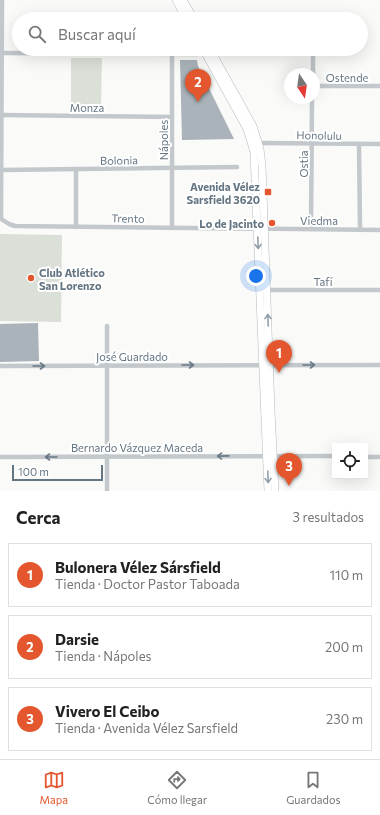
<!DOCTYPE html>
<html lang="es">
<meta charset="utf-8">
<style>
body{margin:0;font-family:Commissioner,sans-serif;background:#f2f2f2;color:#222}
.controls{position:absolute;right:12px;bottom:12px;display:grid;overflow:hidden;border-radius:0px;box-shadow:0 4px 16px #0002}
.controls button{width:36px;height:36px;display:grid;place-items:center;padding:0;border:0;border-bottom:1px solid #e0e0e0;background:#fff;color:#222;font:20px sans-serif}
.compass{position:absolute;left:284px;top:68px;width:36px;height:36px;border-radius:50%;background:#fff;box-shadow:0 4px 16px #0002;rotate:167deg}
.scale{position:absolute;left:12px;bottom:10px;width:91px;box-sizing:border-box;padding-left:4px;border:2px solid #657683;border-top:0;font-size:11px;line-height:14px;white-space:nowrap;color:#657683;-webkit-text-stroke:3px #fff;paint-order:stroke}
.you{position:absolute;left:256px;top:276px;width:14px;height:14px;margin:-10px;border:3px solid #fff;border-radius:50%;background:#1a73e8;box-shadow:0 0 0 6px #1a73e833}
.badge{display:grid;place-items:center;width:26px;height:26px;border-radius:50%;background:#e4572e;color:#fff;font-size:13px;font-weight:700}
.pin{position:absolute;translate:-50% -33px;filter:drop-shadow(0 1px 2px #0008)}
.pin::after{content:'';position:absolute;top:21px;width:14px;height:12px;background:inherit;clip-path:polygon(0 0,100% 0,50% 100%)}
.list{margin:0;padding:0;list-style:none}
h2{display:flex;justify-content:space-between;align-items:center;height:52px;margin:0;padding:0 16px;font-size:17px}
h2 small{font-size:13px;font-weight:400;color:#767676}
.list li{display:grid;grid-template-columns:26px 1fr auto;gap:12px;align-items:center;box-sizing:border-box;height:64px;margin:0 8px 8px;padding:0 8px;border:1px solid #e0e0e0;border-radius:0px}
.list b{display:block;font-size:15px;white-space:nowrap}
.list p{margin:0;font-size:13px;white-space:nowrap;color:#767676}
.list em{font-size:13px;font-style:normal;color:#767676}
.icon{flex:none;width:22px;height:22px;fill:none;stroke:currentColor;stroke-width:2;stroke-linecap:round;stroke-linejoin:round}
.map{position:relative;flex:none;width:380px;height:491px;overflow:hidden}
.search{position:absolute;background:#fff;box-shadow:0 4px 16px #0002;left:12px;right:12px;top:12px;height:44px;display:flex;align-items:center;gap:10px;box-sizing:border-box;padding:0 14px;border-radius:22px;color:#767676;font-size:15px}
.sheet{height:268px;background:#fff}
nav{display:flex;justify-content:space-around;align-items:center;box-sizing:border-box;height:56px;border-top:1px solid #e0e0e0;background:#fff;font-size:11px;color:#767676}
nav a{display:grid;justify-items:center;gap:2px}
nav .on{color:#e4572e}
.map>svg:first-child{display:block}
.green{fill:#dadfd7}
.building{fill:#aab3b9}
.lines{fill:none;stroke-linecap:round;stroke-linejoin:round}
.primary-casing{stroke:#b5babe;stroke-width:8}
.street{stroke:#c3c8cc;stroke-width:4.5}
.primary{stroke:#fff;stroke-width:7}
.oneway{stroke:#939fa8}
.oneway2{stroke:#6a7a87}
.poi-dot{fill:#e4572e;stroke:#fff;stroke-width:1.5}
.labels{text-anchor:middle;dominant-baseline:central;stroke-width:4;stroke-linejoin:round;paint-order:stroke}
.street-label{font-size:11px;fill:#657683;stroke:#fff}
.poi-label{font-size:11px;font-weight:bold;fill:#657683;stroke:#fff;text-anchor:end}
</style>
<div class="map">
<svg width="380" height="491" viewBox="0 0 380 491">
<rect width="100%" height="100%" fill="#fafaf8"/>
<g class="green">
<polygon points="71,58 102,58 101,106 71,106"/>
<polygon points="0,234 62,235 61,322 0,321"/>
</g>
<g class="building">
<polygon points="180,60 197,60 198,66 234,139 182,140"/>
<polygon points="38,323 39,361 0,362 0,324"/>
</g>
<g class="lines">
<g class="primary-casing">
<g id="primary">
<polyline points="176,0 186,19"/>
<polyline points="183,0 194,19"/>
<polyline points="203,49 247,129 254,152 268,491"/>
<polyline points="210,49 253,126 260,149 262,166 271,411 275,491"/>
</g>
</g>
<g class="street">
<polyline points="2,53 196,54 206,51"/>
<polyline points="172,54 172,227"/>
<polyline points="313,74 313,56"/>
<polyline points="314,86 380,86"/>
<polyline points="1,115 172,117"/>
<polyline points="259,143 380,144"/>
<polyline points="359,144 360,229"/>
<polyline points="1,170 237,167"/>
<polyline points="0,218 9,224 15,226 380,230"/>
<polyline points="1,218 2,0"/>
<polyline points="76,226 76,169"/>
<polyline points="311,229 312,98"/>
<polyline points="266,290 380,290"/>
<polyline points="0,366 380,365"/>
<polyline points="0,457 335,456"/>
<polyline points="365,457 380,457"/>
<polyline points="107,491 107,326"/>
</g>
<use href="#primary" class="primary"/>
</g>
<defs><path id="oneway-shaft" d="M-6 0H5M1.5-3L5.5 0L1.5 3" fill="none" stroke-width="1.6" stroke-linecap="round" stroke-linejoin="round"/></defs>
<g class="oneway">
<use href="#oneway-shaft" transform="translate(258 243) rotate(88)"/>
<use href="#oneway-shaft" transform="translate(268 320) rotate(-92)"/>
<use href="#oneway-shaft" transform="translate(268 477) rotate(88)"/>
</g>
<g class="oneway2">
<use href="#oneway-shaft" transform="translate(188 365)"/>
<use href="#oneway-shaft" transform="translate(309 365)"/>
<use href="#oneway-shaft" transform="translate(39 366)"/>
<use href="#oneway-shaft" transform="translate(223 456) rotate(179)"/>
<use href="#oneway-shaft" transform="translate(51 457) rotate(-180)"/>
</g>
<g class="poi-dot">
<rect x="264" y="188" width="8" height="8" rx="2"/>
<circle cx="272" cy="223" r="4"/>
<circle cx="31" cy="278" r="4"/>
</g>
<g class="labels">
<g class="street-label">
<text x="347" y="77">Ostende</text>
<text x="87" y="107">Monza</text>
<text transform="translate(319 135) rotate(1)">Honolulu</text>
<text transform="translate(163 140) rotate(-90)">Nápoles</text>
<text transform="translate(119 160) rotate(-1)">Bolonia</text>
<text transform="translate(303 164) rotate(-90)">Ostia</text>
<text transform="translate(128 218) rotate(1)">Trento</text>
<text x="319" y="220">Viedma</text>
<text x="323" y="281">Tafí</text>
<text x="132" y="356">José Guardado</text>
<text x="137" y="447">Bernardo Vázquez Maceda</text>
</g>
<g class="poi-label">
<text x="260" y="186">Avenida Vélez<tspan x="260" dy="13">Sarsfield 3620</tspan></text>
<text x="264" y="223">Lo de Jacinto</text>
<text x="39" y="272" text-anchor="start">Club Atlético<tspan x="39" dy="13">San Lorenzo</tspan></text>
</g>
</g>
</svg>
<div class="controls">
<button><svg class="icon" aria-label="locate" viewBox="0 0 24 24"><circle cx="12" cy="12" r="6"/><path d="M12 2v4M12 18v4M2 12h4M18 12h4"/></svg></button>
</div>
<svg class="compass" viewBox="-18 -18 36 36"><path d="M0-13l5 13h-10z" fill="#e53935"/><path d="M0 13l5-13h-10z" fill="#767676"/></svg>
<div class="scale">100 m</div>
<div class="you"></div>
<div class="pin badge" style="left:279px;top:373px">1</div>
<div class="pin badge" style="left:198px;top:102px">2</div>
<div class="pin badge" style="left:289px;top:486px">3</div>
<div class="search"><svg class="icon" aria-label="search" viewBox="0 0 24 24"><circle cx="10" cy="10" r="6"/><path d="M15 15l6 6"/></svg>Buscar aquí</div>
</div>
<section class="sheet">
<h2>Cerca<small>3 resultados</small></h2>
<ul class="list">
<li><span class="badge">1</span><div><b>Bulonera Vélez Sársfield</b><p>Tienda · Doctor Pastor Taboada</p></div><em>110 m</em></li>
<li><span class="badge">2</span><div><b>Darsie</b><p>Tienda · Nápoles</p></div><em>200 m</em></li>
<li><span class="badge">3</span><div><b>Vivero El Ceibo</b><p>Tienda · Avenida Vélez Sarsfield</p></div><em>230 m</em></li>
</ul>
</section>
<nav>
<a class="on"><svg class="icon" aria-label="map" viewBox="0 0 24 24"><path d="M3 6l6-2 6 2 6-2v14l-6 2-6-2-6 2zM9 4v14M15 6v14"/></svg>Mapa</a>
<a><svg class="icon" aria-label="directions" viewBox="0 0 24 24"><path d="M12 3l9 9-9 9-9-9zM9 14v-3h6M13 9l2 2-2 2"/></svg>Cómo llegar</a>
<a><svg class="icon" aria-label="saved" viewBox="0 0 24 24"><path d="M7 4h10v16l-5-4-5 4z"/></svg>Guardados</a>
</nav>
